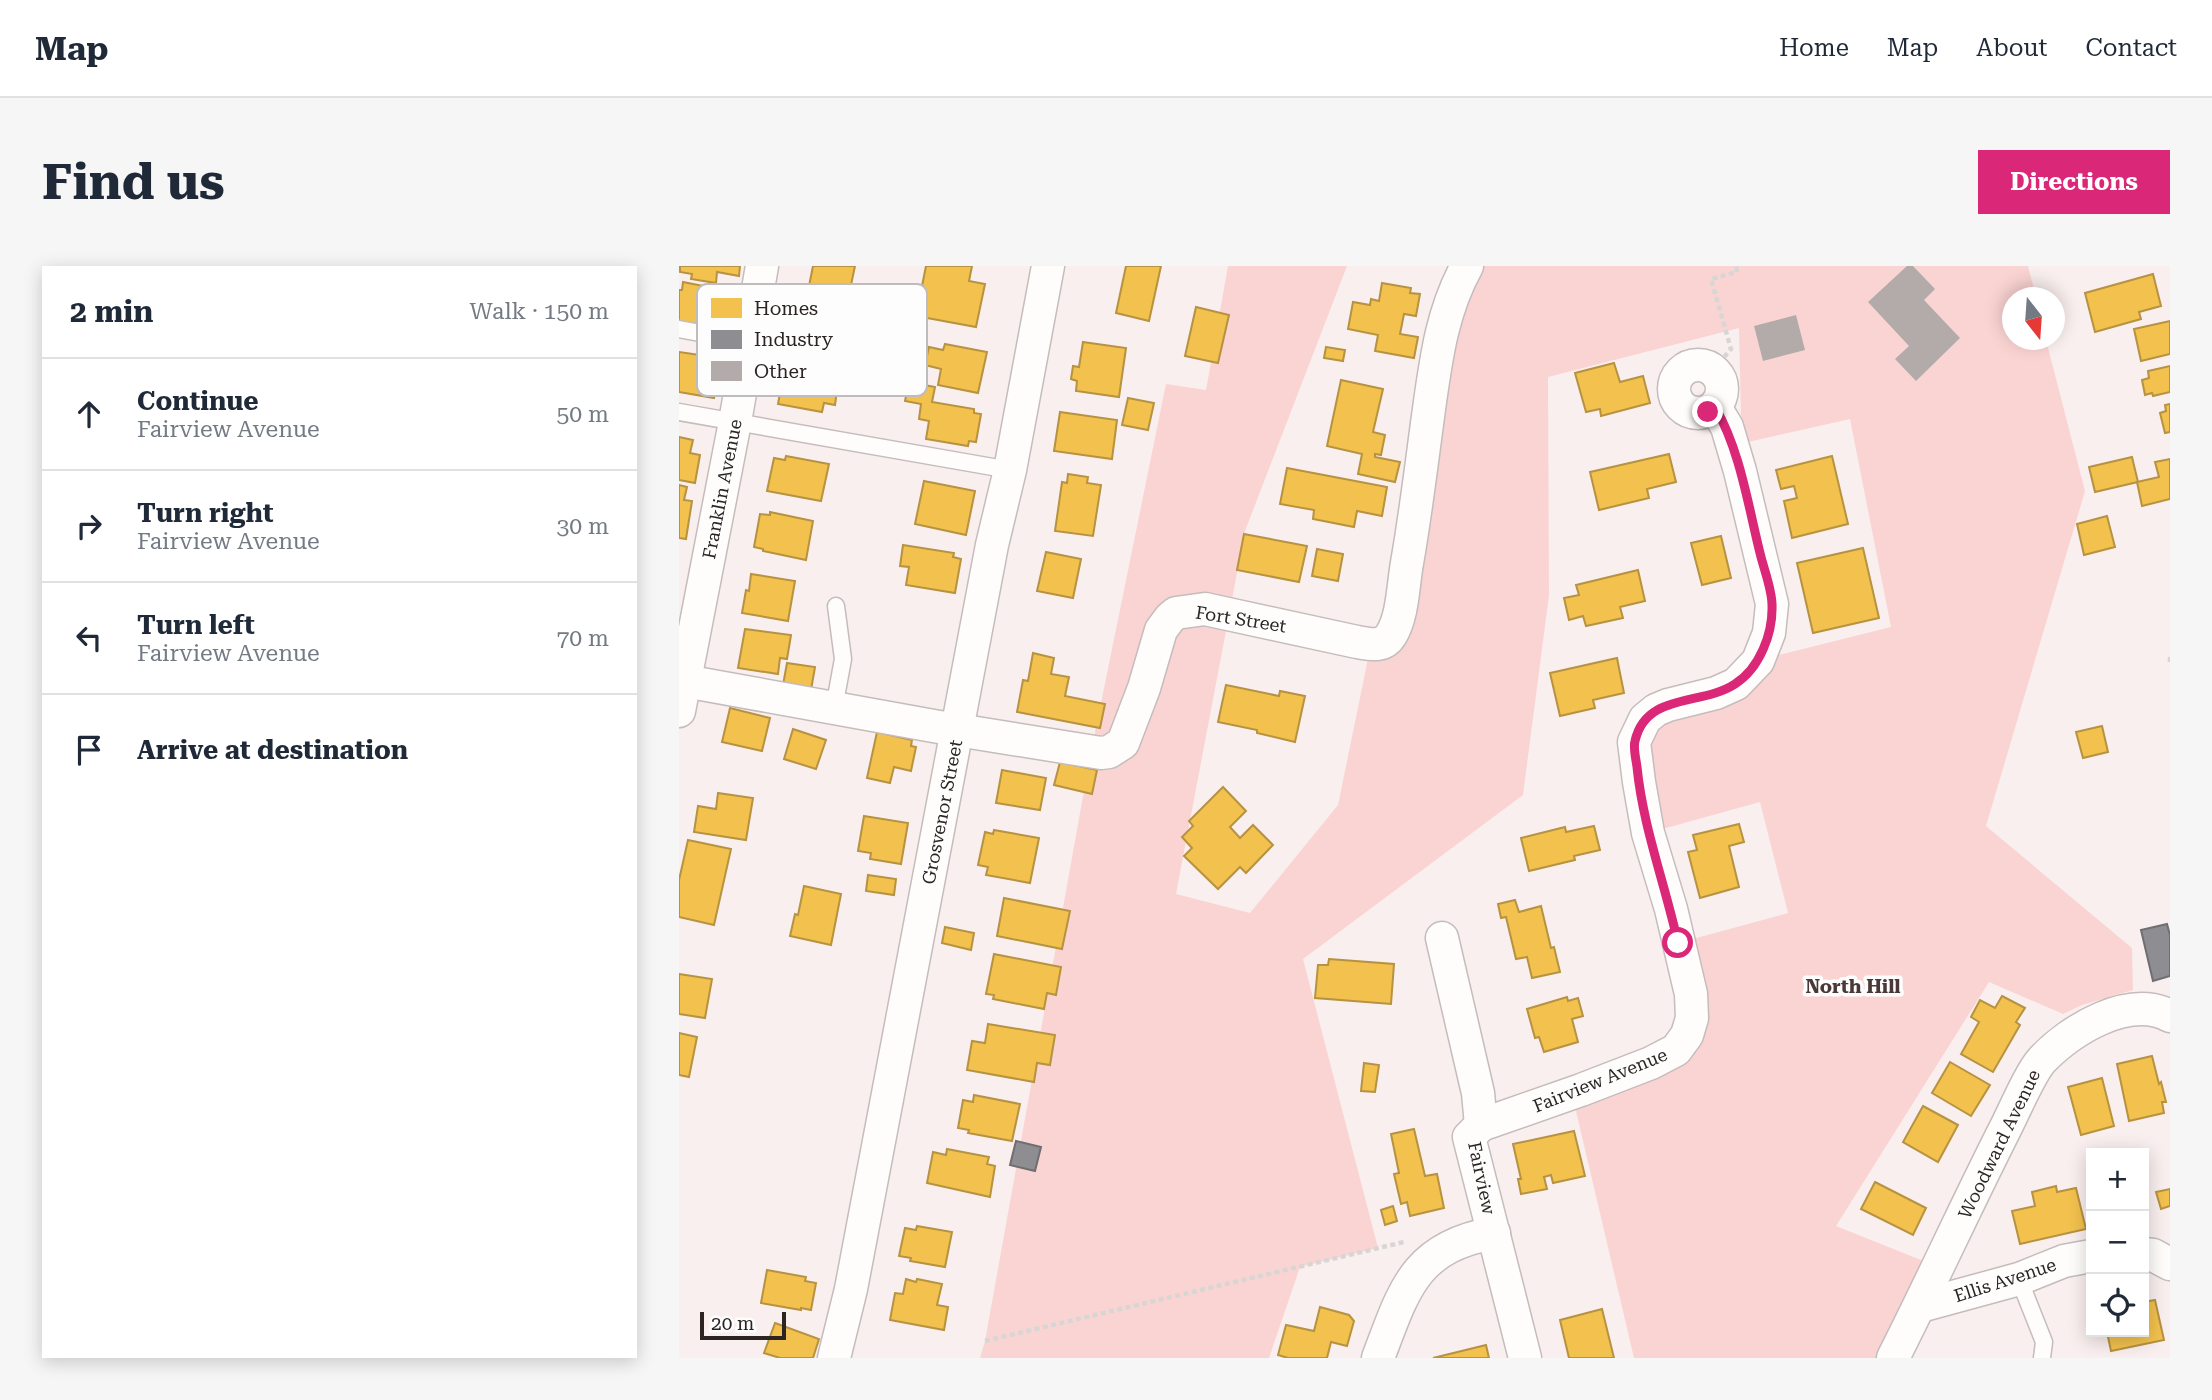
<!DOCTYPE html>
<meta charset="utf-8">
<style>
body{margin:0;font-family:"Roboto Serif",serif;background:#f6f6f7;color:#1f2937}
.controls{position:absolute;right:21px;bottom:21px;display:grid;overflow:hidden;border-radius:0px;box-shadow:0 4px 18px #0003}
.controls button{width:63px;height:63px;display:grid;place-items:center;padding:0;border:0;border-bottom:2px solid #e0e1e3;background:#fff;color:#1f2937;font:35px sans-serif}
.compass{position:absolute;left:1323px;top:21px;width:63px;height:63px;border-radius:50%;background:#fff;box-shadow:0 4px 18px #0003;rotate:163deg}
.scale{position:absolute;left:21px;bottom:18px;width:86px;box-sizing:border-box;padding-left:7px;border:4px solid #2b2423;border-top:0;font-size:19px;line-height:24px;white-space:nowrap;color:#2b2423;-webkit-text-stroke:5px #fdfdfd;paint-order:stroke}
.stop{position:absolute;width:21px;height:21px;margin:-16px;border:5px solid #db2777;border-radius:50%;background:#fff}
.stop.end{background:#db2777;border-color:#fff;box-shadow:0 2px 7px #0008}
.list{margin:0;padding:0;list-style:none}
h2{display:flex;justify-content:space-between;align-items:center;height:91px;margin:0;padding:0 28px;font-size:30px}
h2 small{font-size:23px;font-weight:400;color:#747a83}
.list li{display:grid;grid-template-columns:46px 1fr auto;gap:21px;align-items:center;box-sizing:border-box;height:112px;padding:0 28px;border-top:2px solid #e0e1e3}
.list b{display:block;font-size:26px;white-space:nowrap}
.list p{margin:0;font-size:23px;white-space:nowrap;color:#747a83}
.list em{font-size:23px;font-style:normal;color:#747a83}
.icon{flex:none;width:38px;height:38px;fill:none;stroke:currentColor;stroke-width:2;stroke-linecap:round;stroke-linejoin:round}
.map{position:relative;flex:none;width:1491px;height:1092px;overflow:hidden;border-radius:0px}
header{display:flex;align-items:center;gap:42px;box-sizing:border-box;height:98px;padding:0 35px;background:#fff;border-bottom:2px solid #e0e1e3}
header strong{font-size:33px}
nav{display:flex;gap:38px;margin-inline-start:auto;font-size:24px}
.intro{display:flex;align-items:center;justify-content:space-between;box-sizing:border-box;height:168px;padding:0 42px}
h1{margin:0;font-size:49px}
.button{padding:18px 32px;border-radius:0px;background:#db2777;color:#fff;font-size:24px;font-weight:700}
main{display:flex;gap:42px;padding:0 42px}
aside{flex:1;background:#fff;border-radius:0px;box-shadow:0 4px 18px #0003}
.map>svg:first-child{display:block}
.green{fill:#fad4d3}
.homes{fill:#f2c14e;stroke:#b69241;stroke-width:2}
.industry{fill:#8d8d92;stroke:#706e71;stroke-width:2}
.building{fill:#b3abaa}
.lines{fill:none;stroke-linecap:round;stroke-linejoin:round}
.service-casing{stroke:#c5bcbc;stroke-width:19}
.minor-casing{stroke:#c5bcbc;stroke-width:35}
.path{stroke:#d8d6d5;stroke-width:4.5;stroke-dasharray:5 3.5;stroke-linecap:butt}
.service{stroke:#fefdfc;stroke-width:16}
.minor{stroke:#fefdfc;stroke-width:32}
.route{stroke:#db2777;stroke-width:9}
.labels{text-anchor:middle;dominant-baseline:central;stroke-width:7;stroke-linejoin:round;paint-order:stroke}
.street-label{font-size:18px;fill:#2b2423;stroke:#fdfdfd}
.neighbourhood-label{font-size:19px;font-weight:bold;fill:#493837;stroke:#fdfdfd}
.key{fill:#fdfdfd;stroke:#bebcbc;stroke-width:2}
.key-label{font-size:19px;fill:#2b2423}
</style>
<header>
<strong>Map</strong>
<nav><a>Home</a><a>Map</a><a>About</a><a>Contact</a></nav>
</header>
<div class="intro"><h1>Find us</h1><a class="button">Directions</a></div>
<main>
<aside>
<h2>2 min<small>Walk · 150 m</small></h2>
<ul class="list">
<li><svg class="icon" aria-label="ahead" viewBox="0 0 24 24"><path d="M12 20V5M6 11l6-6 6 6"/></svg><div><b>Continue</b><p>Fairview Avenue</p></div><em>50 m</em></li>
<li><svg class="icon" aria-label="right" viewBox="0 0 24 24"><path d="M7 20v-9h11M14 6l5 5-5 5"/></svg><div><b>Turn right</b><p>Fairview Avenue</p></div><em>30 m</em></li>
<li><svg class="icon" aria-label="left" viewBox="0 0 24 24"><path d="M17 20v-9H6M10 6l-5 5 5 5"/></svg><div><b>Turn left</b><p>Fairview Avenue</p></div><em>70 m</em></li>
<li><svg class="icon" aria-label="arrive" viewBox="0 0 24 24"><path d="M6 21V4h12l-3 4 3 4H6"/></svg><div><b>Arrive at destination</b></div></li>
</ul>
</aside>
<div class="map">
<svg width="1491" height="1092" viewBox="0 0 1491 1092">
<rect width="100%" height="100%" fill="#f9efee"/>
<polygon class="green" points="549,0 668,0 566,265 497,628 571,647 659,539 692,378 704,377 788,0 1349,0 1357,31 1334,32 1334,74 1367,74 1406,225 1307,560 1453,682 1454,724 1403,739 1384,748 1310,716 1157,960 1247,996 1210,1092 955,1092 893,828 997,784 999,677 1109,647 1081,536 969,567 959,468 1084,393 1212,361 1171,153 1069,176 1062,149 1060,62 869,111 870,329 844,529 624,693 699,982 621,1001 590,1092 301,1092 306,1075 412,486 487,118 527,124"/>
<g class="homes">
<polygon points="1,0 61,0 60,10 38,6 37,17 12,13 13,8 1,6"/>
<polygon points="134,0 176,0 168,38 128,30"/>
<polygon points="247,0 293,0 290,15 306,18 297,61 237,50"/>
<polygon points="447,0 482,0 470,55 437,47"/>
<polygon points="1474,8 1482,40 1460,46 1462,53 1416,66 1406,27"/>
<polygon points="4,16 45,24 45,26 54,28 47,64 0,57 0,24 3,24"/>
<polygon points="703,17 732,22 731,27 741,28 737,50 725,48 721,68 739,71 735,92 696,85 699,69 669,63 674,36 691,39 692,33 700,35"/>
<polygon points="517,41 550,49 539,97 506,90"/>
<polygon points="1491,55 1491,88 1462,95 1455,63"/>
<polygon points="404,76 447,82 440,131 397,125 398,115 392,113 394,100 400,101"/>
<polygon points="266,78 308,86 299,127 259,119 262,103 246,99 250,81 264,84"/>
<polygon points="647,81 666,84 664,95 645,92"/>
<polygon points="0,86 42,92 35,132 0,126"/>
<polygon points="935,97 941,116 964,110 971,137 922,150 921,143 907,146 896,107"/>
<polygon points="1491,100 1491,126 1474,130 1473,127 1466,129 1463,114 1470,112 1469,105"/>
<polygon points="105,104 118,107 118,104 150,110 149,116 159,117 156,139 145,137 143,146 99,138"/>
<polygon points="662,114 704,123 694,166 706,169 702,189 696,188 696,191 721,196 716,216 679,208 683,188 648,180"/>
<polygon points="230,116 256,121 253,136 295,143 295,147 302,148 297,176 290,175 289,180 247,173 250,155 240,153 242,138 226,135"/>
<polygon points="449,132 475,137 469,164 443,159"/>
<polygon points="1491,138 1491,166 1486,167 1481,147 1487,145 1486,139"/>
<polygon points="381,146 438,154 433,193 375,185"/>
<polygon points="0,171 14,174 11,187 21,189 16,217 0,214"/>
<polygon points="990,188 997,216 968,223 970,232 920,244 911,206"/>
<polygon points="107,190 150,198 142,235 88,225 95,192 106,194"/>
<polygon points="1153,190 1169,258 1113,272 1105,235 1118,232 1115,220 1102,223 1097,204"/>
<polygon points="1453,191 1459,216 1416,226 1410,201"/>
<polygon points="1491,193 1491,233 1463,240 1458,216 1480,211 1476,196"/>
<polygon points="608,202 708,221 703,250 678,245 675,261 634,253 635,244 601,238"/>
<polygon points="389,208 409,211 408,217 422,219 414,270 376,265 383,216 388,217"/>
<polygon points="245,215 296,225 287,269 236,258"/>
<polygon points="0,219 8,221 5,234 13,235 7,273 0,272"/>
<polygon points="91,246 134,255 127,294 84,285 84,283 75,281 81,248 91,249"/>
<polygon points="1428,250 1436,281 1405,289 1398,258"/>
<polygon points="565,268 628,280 620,316 558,304"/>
<polygon points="1042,270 1052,312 1023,319 1012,277"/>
<polygon points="224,279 275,287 274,291 282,293 276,327 227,319 230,301 221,300"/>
<polygon points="1184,282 1200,352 1134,367 1118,297"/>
<polygon points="638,283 664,288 659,315 633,310"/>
<polygon points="367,286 402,293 394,332 358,325"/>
<polygon points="959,304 966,335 941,341 944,352 907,360 904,350 890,354 885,332 900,329 897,319"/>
<polygon points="72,308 116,315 109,355 63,347 67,324 70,325"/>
<polygon points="66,363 112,369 108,393 101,392 99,408 59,402"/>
<polygon points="354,387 375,392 372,408 390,411 386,430 426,438 421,462 338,446 344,414 349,415"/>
<polygon points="938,392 945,427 914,434 916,442 881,450 871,407"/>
<polygon points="108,397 136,401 132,424 104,419"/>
<polygon points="547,419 600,430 601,425 626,430 616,476 578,467 578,464 539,456"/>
<polygon points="51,442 91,452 83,485 43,476"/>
<polygon points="1423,460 1429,486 1404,492 1397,466"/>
<polygon points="114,463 147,474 137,503 105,493"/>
<polygon points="198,466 233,474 232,480 237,481 232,505 215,501 211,517 188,512"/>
<polygon points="381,496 418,504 413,528 375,519"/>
<polygon points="323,504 367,512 361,544 317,537"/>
<polygon points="544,521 567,545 551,561 561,572 574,559 594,579 567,607 561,601 539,623 505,590 513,582 503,571 514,560 510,555"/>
<polygon points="39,527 74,532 67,574 15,566 19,540 37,543"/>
<polygon points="185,550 229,557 222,598 191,593 192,587 179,585"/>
<polygon points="1060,558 1065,576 1050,580 1060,621 1021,632 1009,586 1018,584 1014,569"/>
<polygon points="915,560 921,584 895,590 896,594 850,605 842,572 886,561 887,566"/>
<polygon points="315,564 360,572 351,617 307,609 309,601 299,599 306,566 314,568"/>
<polygon points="9,574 52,583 35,659 0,651 0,614"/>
<polygon points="189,609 217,613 215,629 187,625"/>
<polygon points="125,620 162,628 152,679 111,670 116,648 119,649"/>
<polygon points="325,632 391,645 383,683 318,670"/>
<polygon points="836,634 840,646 862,640 872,682 875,681 881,706 853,712 848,691 837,693 827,651 822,652 819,638"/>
<polygon points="266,661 295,667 292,684 263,677"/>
<polygon points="315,688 382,701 377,729 368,727 365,743 314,733 315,729 307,728"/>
<polygon points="650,693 715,698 712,738 636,732 639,699 649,699"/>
<polygon points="0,708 33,713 26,752 0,748"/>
<polygon points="1323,730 1346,742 1337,756 1341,759 1314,806 1282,788 1300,756 1292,751 1301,734 1316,742"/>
<polygon points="888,731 889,735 899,732 904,750 893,753 899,776 865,786 860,771 856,772 848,743"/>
<polygon points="309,758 376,769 371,799 358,797 355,816 288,804 293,775 306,777"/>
<polygon points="0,767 18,771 10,811 0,809"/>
<polygon points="1473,790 1480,818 1482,816 1487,836 1483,836 1485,847 1450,855 1438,798"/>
<polygon points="1271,796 1311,819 1292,850 1253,827"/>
<polygon points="685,797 700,799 696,826 682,825"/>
<polygon points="1423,812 1435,860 1402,869 1389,821"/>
<polygon points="295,829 341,838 333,875 289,867 290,864 279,862 284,834 294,836"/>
<polygon points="1244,840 1279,859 1259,896 1224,876"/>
<polygon points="735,863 746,910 758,908 765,942 731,950 728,936 722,938 715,908 720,907 712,868"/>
<polygon points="895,865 906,910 874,917 872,909 865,911 868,923 842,928 839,913 842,913 834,878"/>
<polygon points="268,883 310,891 308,898 316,900 311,931 248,917 254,886 267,889"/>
<polygon points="1196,916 1247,942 1234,969 1182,943"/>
<polygon points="1377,920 1378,926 1397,922 1407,963 1341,978 1333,945 1356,940 1353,926"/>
<polygon points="1491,923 1491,940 1482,943 1477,926"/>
<polygon points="714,940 718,955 706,959 702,944"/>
<polygon points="238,960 273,966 266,1001 231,995 232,992 220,990 226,962 237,964"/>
<polygon points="88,1004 127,1011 126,1015 137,1017 132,1044 122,1042 122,1044 82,1037"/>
<polygon points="227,1013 237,1016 238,1013 263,1018 258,1039 269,1041 265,1064 211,1054 216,1027 224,1028"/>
<polygon points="1476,1034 1485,1074 1432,1085 1428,1066 1465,1066 1465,1036"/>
<polygon points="641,1041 670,1049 675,1055 668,1080 652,1076 648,1092 609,1092 599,1089 607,1059 635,1065"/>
<polygon points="923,1043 935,1092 890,1092 881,1054"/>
<polygon points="96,1057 140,1073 134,1092 101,1092 85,1087"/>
<polygon points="807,1079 810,1092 754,1092"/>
</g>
<g class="industry">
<polygon points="1488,658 1491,669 1491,710 1474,715 1462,664"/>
<polygon points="337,875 362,881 356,905 331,899"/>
</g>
<g class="building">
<polygon points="1228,0 1234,0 1256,23 1245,34 1281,72 1237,115 1216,93 1230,80 1189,36"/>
<polygon points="1117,49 1126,84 1084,95 1075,60"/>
</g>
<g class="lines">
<g class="service-casing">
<g id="service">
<polyline points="0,63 70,76"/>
<polyline points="0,146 331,204"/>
<polyline points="155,442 164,393 157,340"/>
<polyline points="1340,1013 1365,1076 1363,1092"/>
</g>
</g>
<g class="minor-casing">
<g id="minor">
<circle cx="1019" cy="123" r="24"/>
<path d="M 0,414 L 260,461 L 422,487 L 430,486 L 444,477 L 465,422 L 482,364 L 491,352 L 497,347 L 526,343 L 678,376 C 691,378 704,382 712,369 C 724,350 724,319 728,297 C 737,246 743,194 750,143 C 757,93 763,45 788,0"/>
<polyline points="0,445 56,156 83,0"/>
<polyline points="763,672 799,827 802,859"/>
<polyline points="1465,988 1474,989 1491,998"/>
<polyline points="1241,1040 1340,1013 1385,995 1412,990"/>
<polyline points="155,1092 172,1023 313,279 331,204 369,0"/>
<path d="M 699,1092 C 725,1024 735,981 815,967"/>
<polyline points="846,1092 790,871 802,859 902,824 972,797 997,784 1008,769 1013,752 1012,728 992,643 969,567 960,516 955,476 966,453 977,444 989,439 1037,427 1057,418 1079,395 1090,367 1093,338 1061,205 1048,161 1036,141"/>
<path d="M 1214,1092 C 1252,1017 1287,940 1325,865 C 1334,848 1351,807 1363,794 C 1391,764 1450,728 1491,750"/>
</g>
</g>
<g class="path">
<polyline points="1034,104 1052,83 1032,13 1058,6 1057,0"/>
<polyline points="1491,391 1491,397"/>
<polyline points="306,1075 725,976"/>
</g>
<use href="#service" class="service"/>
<use href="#minor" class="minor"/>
</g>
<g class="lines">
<path class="route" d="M 999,677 C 986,618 964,561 958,501 C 957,493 954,482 956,475 C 967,426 1023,440 1056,418 C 1081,402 1094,367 1093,339 C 1093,323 1085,304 1081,287 C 1069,239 1061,184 1036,141 L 1029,146"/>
</g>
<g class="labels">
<g class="street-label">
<text transform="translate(43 223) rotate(-79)">Franklin Avenue</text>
<text transform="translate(562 353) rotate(9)">Fort Street</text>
<text transform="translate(263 546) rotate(-79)">Grosvenor Street</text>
<text transform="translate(921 814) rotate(-22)">Fairview Avenue</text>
<text transform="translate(1320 878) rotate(-64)">Woodward Avenue</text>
<text transform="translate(803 912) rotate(78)">Fairview</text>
<text transform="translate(1326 1014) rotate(-18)">Ellis Avenue</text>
</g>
<g class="neighbourhood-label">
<text x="1174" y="720">North Hill</text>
</g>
</g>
<rect x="18" y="18" width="230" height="112" rx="10" class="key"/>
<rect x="32" y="32" width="31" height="20" fill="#f2c14e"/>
<rect x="32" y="64" width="31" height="19" fill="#8d8d92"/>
<rect x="32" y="95" width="31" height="20" fill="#b3abaa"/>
<g class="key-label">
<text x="75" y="49">Homes</text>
<text x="75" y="80">Industry</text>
<text x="75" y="112">Other</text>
</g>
</svg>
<div class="controls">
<button>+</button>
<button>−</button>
<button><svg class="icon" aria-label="locate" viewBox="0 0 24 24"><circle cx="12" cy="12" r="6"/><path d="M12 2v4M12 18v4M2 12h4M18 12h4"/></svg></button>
</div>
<svg class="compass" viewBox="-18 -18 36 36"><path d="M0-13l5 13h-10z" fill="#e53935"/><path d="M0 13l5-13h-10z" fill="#747a83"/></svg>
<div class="scale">20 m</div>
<div class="stop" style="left:999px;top:677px"></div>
<div class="stop end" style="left:1029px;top:146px"></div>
</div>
</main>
